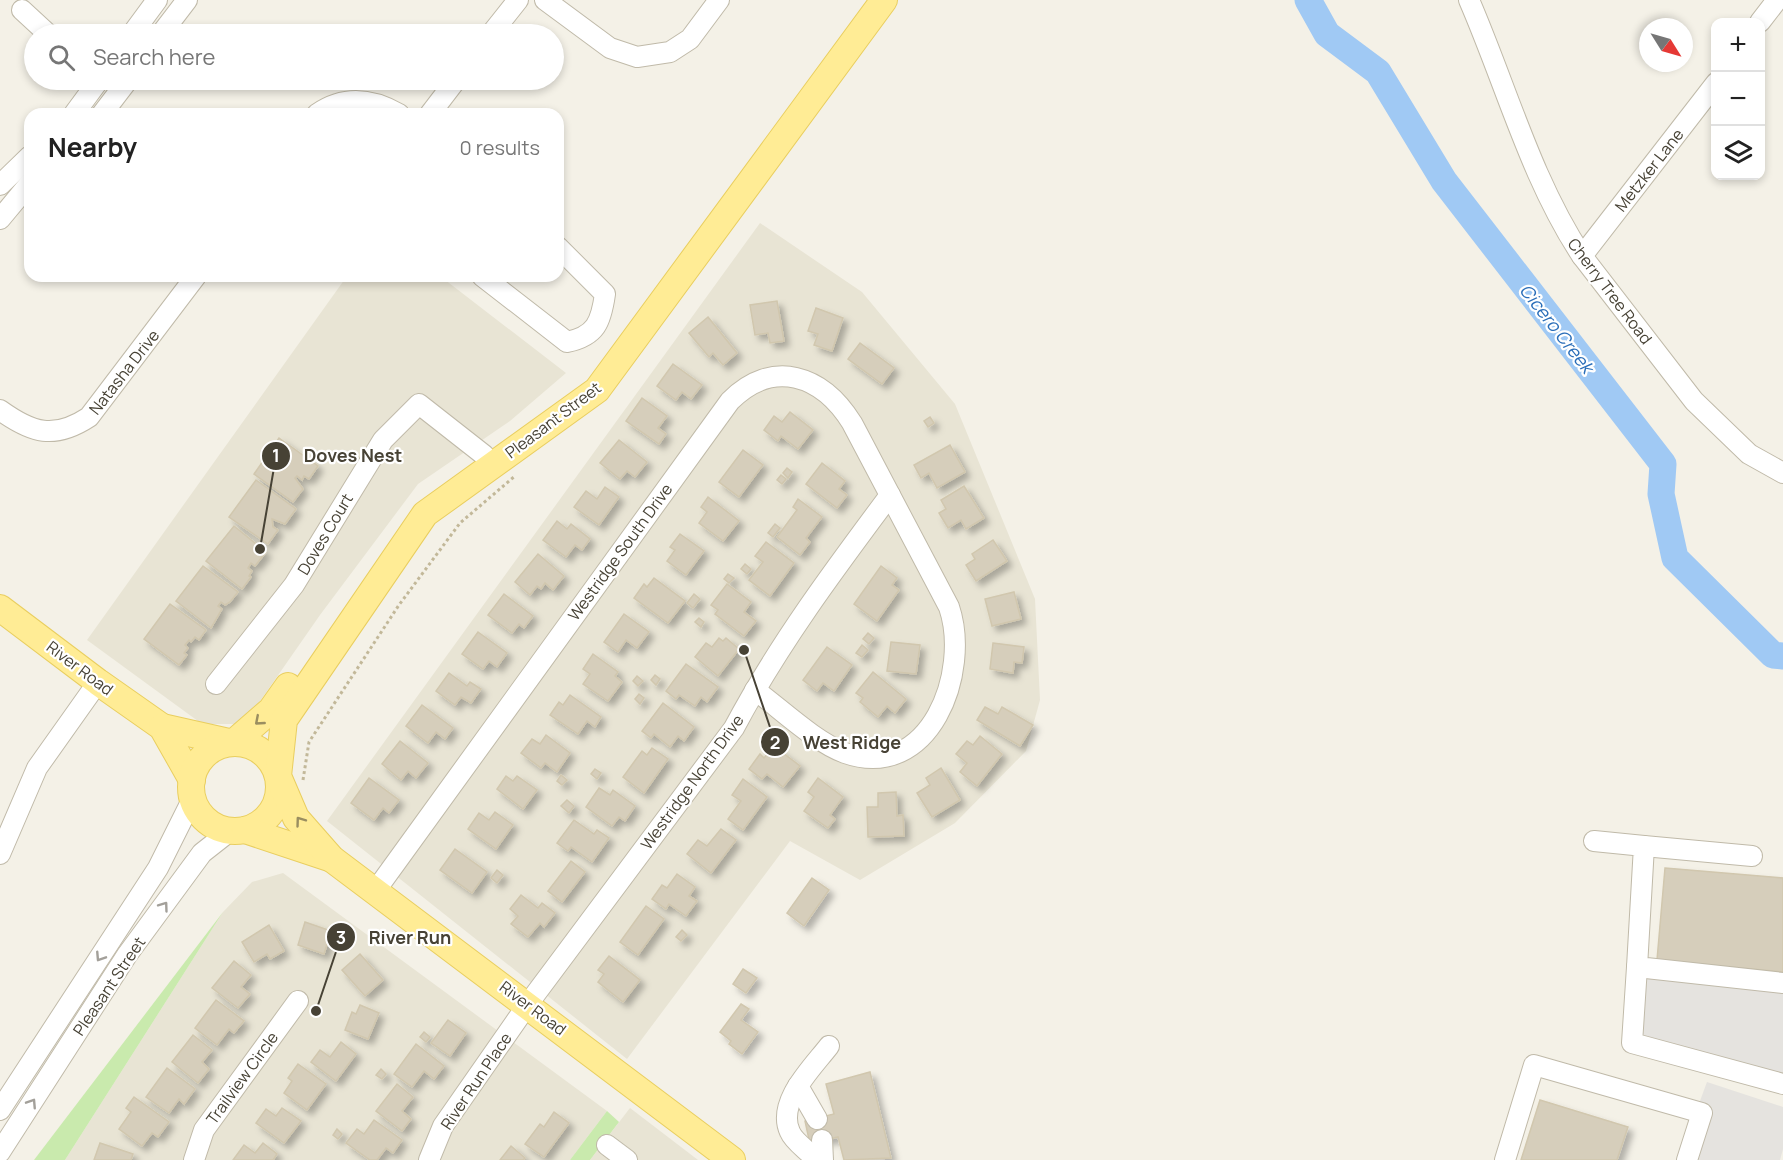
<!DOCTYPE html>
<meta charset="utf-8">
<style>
body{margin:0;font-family:Manrope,sans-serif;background:#f2f2f2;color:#222}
.controls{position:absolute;right:18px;top:18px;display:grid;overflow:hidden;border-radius:12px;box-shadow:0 3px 9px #0003}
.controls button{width:54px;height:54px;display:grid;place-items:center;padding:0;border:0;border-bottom:2px solid #e0e0e0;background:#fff;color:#222;font:30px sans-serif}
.compass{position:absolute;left:1639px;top:18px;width:54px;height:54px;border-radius:50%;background:#fff;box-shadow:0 3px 9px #0003;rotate:127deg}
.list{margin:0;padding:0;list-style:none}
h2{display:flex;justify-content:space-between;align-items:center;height:78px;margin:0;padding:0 24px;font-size:26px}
h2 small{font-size:20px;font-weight:400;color:#767676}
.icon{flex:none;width:33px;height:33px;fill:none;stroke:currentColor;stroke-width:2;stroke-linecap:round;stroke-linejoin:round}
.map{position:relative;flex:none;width:1783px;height:1160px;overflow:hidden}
.search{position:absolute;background:#fff;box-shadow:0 3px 9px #0003;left:24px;top:24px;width:540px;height:66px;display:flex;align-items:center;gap:15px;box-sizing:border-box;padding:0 21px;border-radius:33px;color:#767676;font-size:22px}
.panel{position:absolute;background:#fff;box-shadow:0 3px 9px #0003;left:24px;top:108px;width:540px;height:174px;border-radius:18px}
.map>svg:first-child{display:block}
.residential{fill:#e8e4d4}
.green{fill:#c9eaad}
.parking{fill:#e5e3df}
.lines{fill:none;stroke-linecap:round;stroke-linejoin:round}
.river{stroke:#a0c9f4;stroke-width:27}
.building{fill:#d6cebb;stroke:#d1c7ae;stroke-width:1.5;filter:url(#shadow)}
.minor-casing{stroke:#c0baa9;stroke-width:22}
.major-casing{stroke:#e9ce5f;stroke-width:28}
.path{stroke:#c2b899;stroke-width:3;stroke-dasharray:3 3;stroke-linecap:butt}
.minor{stroke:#fff;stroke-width:20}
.major{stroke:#ffec95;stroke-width:26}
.oneway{stroke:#9a8e60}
.oneway2{stroke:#a3a09a}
.labels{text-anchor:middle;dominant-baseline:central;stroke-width:4.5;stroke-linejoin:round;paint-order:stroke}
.street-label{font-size:16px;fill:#474235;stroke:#fff}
.water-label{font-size:18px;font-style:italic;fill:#296db8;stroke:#fff}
.leader{fill:none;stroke:#474235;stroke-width:2}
.callout-dot{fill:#474235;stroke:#fff;stroke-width:2}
.mark-label{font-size:18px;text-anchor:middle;font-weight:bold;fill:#fff}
.callout-label{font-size:18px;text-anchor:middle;font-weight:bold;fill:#474235;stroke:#fff;stroke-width:4.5;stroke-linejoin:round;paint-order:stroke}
</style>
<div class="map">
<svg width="1783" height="1160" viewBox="0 0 1783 1160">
<defs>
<filter id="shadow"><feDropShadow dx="5" dy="5" stdDeviation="3" flood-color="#0004"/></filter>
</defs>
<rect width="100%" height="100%" fill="#f4f1e7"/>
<g class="residential">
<polygon points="760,223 862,292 955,404 1035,599 1040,700 1026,751 955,823 860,880 790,841 627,1059 327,821"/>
<polygon points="347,276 440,276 566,373 510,421 418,484 320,615 244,724 202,724 87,640"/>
<polygon points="283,873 607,1111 570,1160 65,1160 223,912 252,882"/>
<polygon points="630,1108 698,1160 590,1160"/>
</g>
<g class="green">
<polygon points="223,912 65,1160 34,1160"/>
<polygon points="607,1111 619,1122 590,1160 570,1160"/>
</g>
<g class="parking">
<polygon points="1647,962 1783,979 1783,1079 1638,1042"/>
<polygon points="1707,1082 1783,1107 1783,1149 1780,1160 1678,1160"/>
</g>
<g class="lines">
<polyline class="river" points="1308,0 1327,34 1378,72 1444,181 1663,464 1661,494 1675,558 1773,655 1783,656"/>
</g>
<g class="building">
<polygon points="777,301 784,341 770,343 768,333 755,335 750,305"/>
<polygon points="816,308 843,318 832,351 814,345 818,334 808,331"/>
<polygon points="708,317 737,353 723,365 713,353 709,357 689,333"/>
<polygon points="860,343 894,368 882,384 848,359"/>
<polygon points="673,364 702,385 691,399 682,392 676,400 657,386"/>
<polygon points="642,398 667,416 658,428 666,434 659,444 626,421"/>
<polygon points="790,412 813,430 798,449 781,436 778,441 764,430 774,416 782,422"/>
<polygon points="930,417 934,423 928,427 924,421"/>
<polygon points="279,438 318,466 309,479 304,476 302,480 297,476 295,478 303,489 293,502 254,474"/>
<polygon points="619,440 647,462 635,477 627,471 620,479 600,463"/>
<polygon points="950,445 965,472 937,488 929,473 921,478 914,465"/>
<polygon points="743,450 763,465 739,497 719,482"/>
<polygon points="822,463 845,481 839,489 847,495 837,508 806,484"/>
<polygon points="787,468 792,472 788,478 783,473"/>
<polygon points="781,475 786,479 782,484 777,480"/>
<polygon points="256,480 296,509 285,524 272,519 273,527 278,530 268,544 229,517"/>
<polygon points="964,486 984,518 966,529 961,520 948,528 939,513 946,509 941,500"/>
<polygon points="605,487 619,497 599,525 574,507 586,491 597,499"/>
<polygon points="708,497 739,521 723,541 699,523 707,512 701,507"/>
<polygon points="798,499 822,517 806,538 810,542 800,555 777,537 797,510 793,507"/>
<polygon points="557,521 567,529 571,524 590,539 582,550 575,545 566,557 543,540"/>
<polygon points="775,524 780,528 773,537 768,533"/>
<polygon points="234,526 266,552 255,566 251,563 248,568 252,571 249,576 251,577 242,589 206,561"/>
<polygon points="680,534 704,551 686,575 667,561 675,550 670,547"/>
<polygon points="993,540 1007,561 976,581 966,565 975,559 972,554"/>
<polygon points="766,542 794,563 770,596 749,580 763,562 755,556"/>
<polygon points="538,554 564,576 553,590 545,583 541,589 537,586 530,595 515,582"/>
<polygon points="745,564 751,569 747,574 741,569"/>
<polygon points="203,566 238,592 230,602 225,605 221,602 218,606 222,609 211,628 176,601"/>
<polygon points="881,566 897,578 892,585 899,590 877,621 854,604"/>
<polygon points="728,574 734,578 729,583 724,579"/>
<polygon points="654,578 685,601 668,623 634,598 644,584 647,587"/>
<polygon points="727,584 751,602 744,612 756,621 744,636 715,614 718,610 711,605"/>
<polygon points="1014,592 1021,619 992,626 985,599"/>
<polygon points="504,594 533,616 524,628 519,624 512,633 488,615"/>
<polygon points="694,594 700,599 693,608 687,603"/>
<polygon points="170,604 206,630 199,640 195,637 191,642 189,640 185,645 188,648 184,653 187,655 179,665 144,639"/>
<polygon points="624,614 649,632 637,648 626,640 618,652 604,642"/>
<polygon points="699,618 704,622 701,627 695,622"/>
<polygon points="478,632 507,653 497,667 489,661 483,669 462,654"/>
<polygon points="868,633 874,638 869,644 863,639"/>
<polygon points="719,638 723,641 726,638 739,649 718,676 695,657 706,643 712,647"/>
<polygon points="891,642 920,645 916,674 887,671"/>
<polygon points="993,643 1024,647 1022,663 1014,662 1013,673 990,669"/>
<polygon points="862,645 868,650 862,657 856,653"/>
<polygon points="827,647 852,665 834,691 823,683 817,691 803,680"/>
<polygon points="593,654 618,672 615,676 622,682 608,701 583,684 590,674 583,669"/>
<polygon points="686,664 718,687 707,702 701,697 695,706 679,695 676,699 666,691"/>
<polygon points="873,672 906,699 895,713 887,706 878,717 860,702 863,698 856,693"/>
<polygon points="449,673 467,686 470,682 481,689 471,703 461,697 455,705 436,691"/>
<polygon points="655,675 660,679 656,685 651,680"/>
<polygon points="637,676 643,681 638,686 633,681"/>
<polygon points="639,694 644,698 640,704 635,699"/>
<polygon points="570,695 601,717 595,727 587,721 578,734 550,715 559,702 563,705"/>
<polygon points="663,703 694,727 684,741 678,736 670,747 654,734 651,738 642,731"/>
<polygon points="422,705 453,728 445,739 436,732 428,743 406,726"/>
<polygon points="985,707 998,714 1002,707 1033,725 1020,746 977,720"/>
<polygon points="546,735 570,753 557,772 545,763 541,768 521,753 532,739 540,744"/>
<polygon points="980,736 1002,754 977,786 960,772 967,763 956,754 967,741 973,745"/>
<polygon points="400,741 428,763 416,778 408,771 401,780 382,764"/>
<polygon points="774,746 800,766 783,787 767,774 762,779 749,769 760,754 764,758"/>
<polygon points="652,748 668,759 644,793 623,777 642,751 647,755"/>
<polygon points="941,768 960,800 932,817 917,793 930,785 926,778"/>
<polygon points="595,769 601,773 597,779 591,774"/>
<polygon points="561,775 567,780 562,785 557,781"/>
<polygon points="506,776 513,781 517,776 537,790 523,809 497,789"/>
<polygon points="369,778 399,800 389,813 383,808 374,820 351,803"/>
<polygon points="818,778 843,797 830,815 835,819 828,828 804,811 814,797 808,792"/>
<polygon points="743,779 767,797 743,830 728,819 741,801 732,795"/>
<polygon points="599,788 610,795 613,790 635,806 625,821 619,817 612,826 586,807"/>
<polygon points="896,792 897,816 903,815 904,836 868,837 867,807 878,807 878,793"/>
<polygon points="567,800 574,806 569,813 561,806"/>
<polygon points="495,812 513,825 496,849 468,829 479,813 489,820"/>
<polygon points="574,820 594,834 597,830 609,838 592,862 571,847 568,851 557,843"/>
<polygon points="721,829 736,840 711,873 687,854 698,840 707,846"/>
<polygon points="455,849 487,872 472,893 440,870"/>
<polygon points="571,861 585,872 562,902 548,891"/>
<polygon points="1665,868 1783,878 1783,972 1657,960"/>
<polygon points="497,870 503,875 497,883 491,878"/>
<polygon points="677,874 695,887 689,896 697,901 686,916 669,904 666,909 652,899 662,885 667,888"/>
<polygon points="812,878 829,890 804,926 787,913"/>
<polygon points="521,895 538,908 542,903 555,913 544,927 540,923 528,937 511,924 518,916 510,909"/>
<polygon points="646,906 664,919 638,955 620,942"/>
<polygon points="305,922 331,931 324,954 298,945"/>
<polygon points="269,925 284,951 270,959 267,954 254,962 242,942"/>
<polygon points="682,930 687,935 681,941 676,937"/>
<polygon points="360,954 383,980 365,996 342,970"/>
<polygon points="609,956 640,980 623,1002 598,982 604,974 598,970"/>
<polygon points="234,961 251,975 241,987 250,994 238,1008 212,988"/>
<polygon points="743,969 757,978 746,993 733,984"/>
<polygon points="216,1000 244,1021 234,1033 229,1029 217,1045 195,1028"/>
<polygon points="741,1004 749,1009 741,1020 758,1032 742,1054 729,1044 731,1041 720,1032"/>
<polygon points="360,1005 379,1013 368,1039 345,1030 352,1012 356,1014"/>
<polygon points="448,1020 466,1033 450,1056 431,1043"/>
<polygon points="424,1032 430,1037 426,1042 420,1037"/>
<polygon points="193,1035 212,1050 202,1062 209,1069 198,1083 172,1062"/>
<polygon points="341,1042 356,1054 336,1081 311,1062 320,1050 330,1057"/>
<polygon points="416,1044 444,1066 434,1079 424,1071 412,1087 394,1074"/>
<polygon points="298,1064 326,1084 307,1110 284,1093 292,1081 288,1078"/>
<polygon points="167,1068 195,1089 184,1104 179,1099 169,1113 146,1097"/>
<polygon points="381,1069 386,1074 382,1079 376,1075"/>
<polygon points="870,1072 891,1158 844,1160 838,1137 810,1144 805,1121 834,1114 826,1084"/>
<polygon points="397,1084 413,1097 402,1111 411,1119 402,1131 376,1111"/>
<polygon points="134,1097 169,1122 158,1137 152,1133 142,1146 119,1129 131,1112 126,1108"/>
<polygon points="1540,1100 1628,1127 1617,1160 1521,1160"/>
<polygon points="282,1108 301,1121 284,1143 256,1123 266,1109 276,1116"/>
<polygon points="554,1112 569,1123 544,1157 525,1144 540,1124 544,1127"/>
<polygon points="374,1120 402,1140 393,1153 386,1148 377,1160 370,1160 346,1143 357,1129 364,1134"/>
<polygon points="337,1129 342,1134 338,1139 333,1135"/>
<polygon points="100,1143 133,1154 131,1160 94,1160"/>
<polygon points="263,1143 277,1154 273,1160 233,1160 244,1145 255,1153"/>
<polygon points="511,1146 525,1158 523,1160 500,1160"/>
</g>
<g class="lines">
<g class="minor-casing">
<g id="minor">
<polyline points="545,0 610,48 637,57 670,52 690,39 719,0"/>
<path d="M 1469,0 C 1506,85 1531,179 1582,256 L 1694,401 L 1749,454 L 1783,473"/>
<polyline points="22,10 48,34"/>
<polyline points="1760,22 1777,0"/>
<polyline points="132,34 157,0"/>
<polyline points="161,34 187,0"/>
<polyline points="491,34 518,0"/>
<polyline points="74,114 99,80"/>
<polyline points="102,114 128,80"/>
<path d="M 317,114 C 343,96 371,98 399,114"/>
<polyline points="430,114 456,80"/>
<polyline points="0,185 30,156"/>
<polyline points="0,219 30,183"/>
<polyline points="1582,256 1716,83"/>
<path d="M 482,276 L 567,342 C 596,336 601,322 605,294 L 558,247"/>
<path d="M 0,410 C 32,433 54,440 89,417 L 196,276"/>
<polyline points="216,684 294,585 383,440 419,404 484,455 490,467"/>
<polyline points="1594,841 1644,846 1637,967 1783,983"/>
<polyline points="1644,846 1752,856"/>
<polyline points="0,854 37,768 98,682"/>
<path d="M 376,890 L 730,401 C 773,358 822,375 852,423 L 949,607 C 971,672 930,783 845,753 C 815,742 781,709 755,690"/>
<polyline points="1637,967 1632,1043 1783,1084"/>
<polyline points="798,1086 817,1119"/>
<polyline points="0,1110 158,868 193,798"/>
<polyline points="822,1140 823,1160"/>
<polyline points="607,1145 627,1160"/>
<polyline points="0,1152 127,955 202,853 230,831"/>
<polyline points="194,1160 204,1130 298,1001"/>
<path d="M 429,1160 L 443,1126 L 528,1004 L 734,728 C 778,645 834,570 890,495"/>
<path d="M 816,1160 C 809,1151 794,1142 790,1132 C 776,1102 813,1067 829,1046"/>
<polyline points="1505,1160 1534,1065 1702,1113 1687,1160"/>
</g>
</g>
<g class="major-casing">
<g id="major">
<polyline points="0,608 98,682 162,727 192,780"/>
<polyline points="162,727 233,743 271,710 288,686"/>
<circle cx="235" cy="787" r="44"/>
<polyline points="245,830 332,859"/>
<polyline points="732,1160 332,859 296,818 278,776 284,720 425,514 597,390 884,0"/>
</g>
</g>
<polyline class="path" points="303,780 309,742 399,605 460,523 515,476"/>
<use href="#minor" class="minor"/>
<use href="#major" class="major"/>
</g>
<defs><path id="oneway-chevron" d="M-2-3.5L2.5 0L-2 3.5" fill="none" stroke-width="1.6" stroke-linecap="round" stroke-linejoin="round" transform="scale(1.5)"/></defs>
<g class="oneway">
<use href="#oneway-chevron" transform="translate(259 721) rotate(139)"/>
<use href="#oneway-chevron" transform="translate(300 821) rotate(-126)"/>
</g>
<g class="oneway2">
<use href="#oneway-chevron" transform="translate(164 906) rotate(-54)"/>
<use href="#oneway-chevron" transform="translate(100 957) rotate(123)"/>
<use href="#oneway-chevron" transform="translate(32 1103) rotate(-57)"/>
</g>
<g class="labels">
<g class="street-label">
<text transform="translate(1649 170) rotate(-52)">Metzker Lane</text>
<text transform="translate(1610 291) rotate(53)">Cherry Tree Road</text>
<text transform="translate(124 372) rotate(-52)">Natasha Drive</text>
<text transform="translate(553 420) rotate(-37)">Pleasant Street</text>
<text transform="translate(325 534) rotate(-59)">Doves Court</text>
<text transform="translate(620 552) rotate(-54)">Westridge South Drive</text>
<text transform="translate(80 668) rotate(37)">River Road</text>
<text transform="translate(692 782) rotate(-54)">Westridge North Drive</text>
<text transform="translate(109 986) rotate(-56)">Pleasant Street</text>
<text transform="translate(533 1008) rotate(37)">River Road</text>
<text transform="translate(242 1078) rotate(-54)">Trailview Circle</text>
<text transform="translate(476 1081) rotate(-56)">River Run Place</text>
</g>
<g class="water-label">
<text transform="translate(1557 328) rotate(52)">Cicero Creek</text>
</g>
</g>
<path class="leader" d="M260 549L276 456M744 650L775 742M316 1011L341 937"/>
<g class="callout-dot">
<circle cx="260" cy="549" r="6"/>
<circle cx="744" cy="650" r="6"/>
<circle cx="316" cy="1011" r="6"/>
<circle cx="276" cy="456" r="15"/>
<circle cx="775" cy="742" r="15"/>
<circle cx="341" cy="937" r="15"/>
</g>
<g class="mark-label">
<text x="276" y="462">1</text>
<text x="775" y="749">2</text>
<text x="341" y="944">3</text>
</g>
<g class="callout-label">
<text x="353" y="462">Doves Nest</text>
<text x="852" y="749">West Ridge</text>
<text x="410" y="944">River Run</text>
</g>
</svg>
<div class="controls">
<button>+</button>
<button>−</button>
<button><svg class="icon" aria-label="layers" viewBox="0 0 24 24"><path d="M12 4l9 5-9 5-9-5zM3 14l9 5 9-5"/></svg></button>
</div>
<svg class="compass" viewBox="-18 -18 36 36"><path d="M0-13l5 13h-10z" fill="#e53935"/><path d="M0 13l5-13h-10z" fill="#767676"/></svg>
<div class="search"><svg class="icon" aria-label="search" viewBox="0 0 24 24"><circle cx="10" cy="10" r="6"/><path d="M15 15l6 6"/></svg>Search here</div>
<section class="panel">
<h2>Nearby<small>0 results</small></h2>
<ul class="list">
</ul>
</section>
</div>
